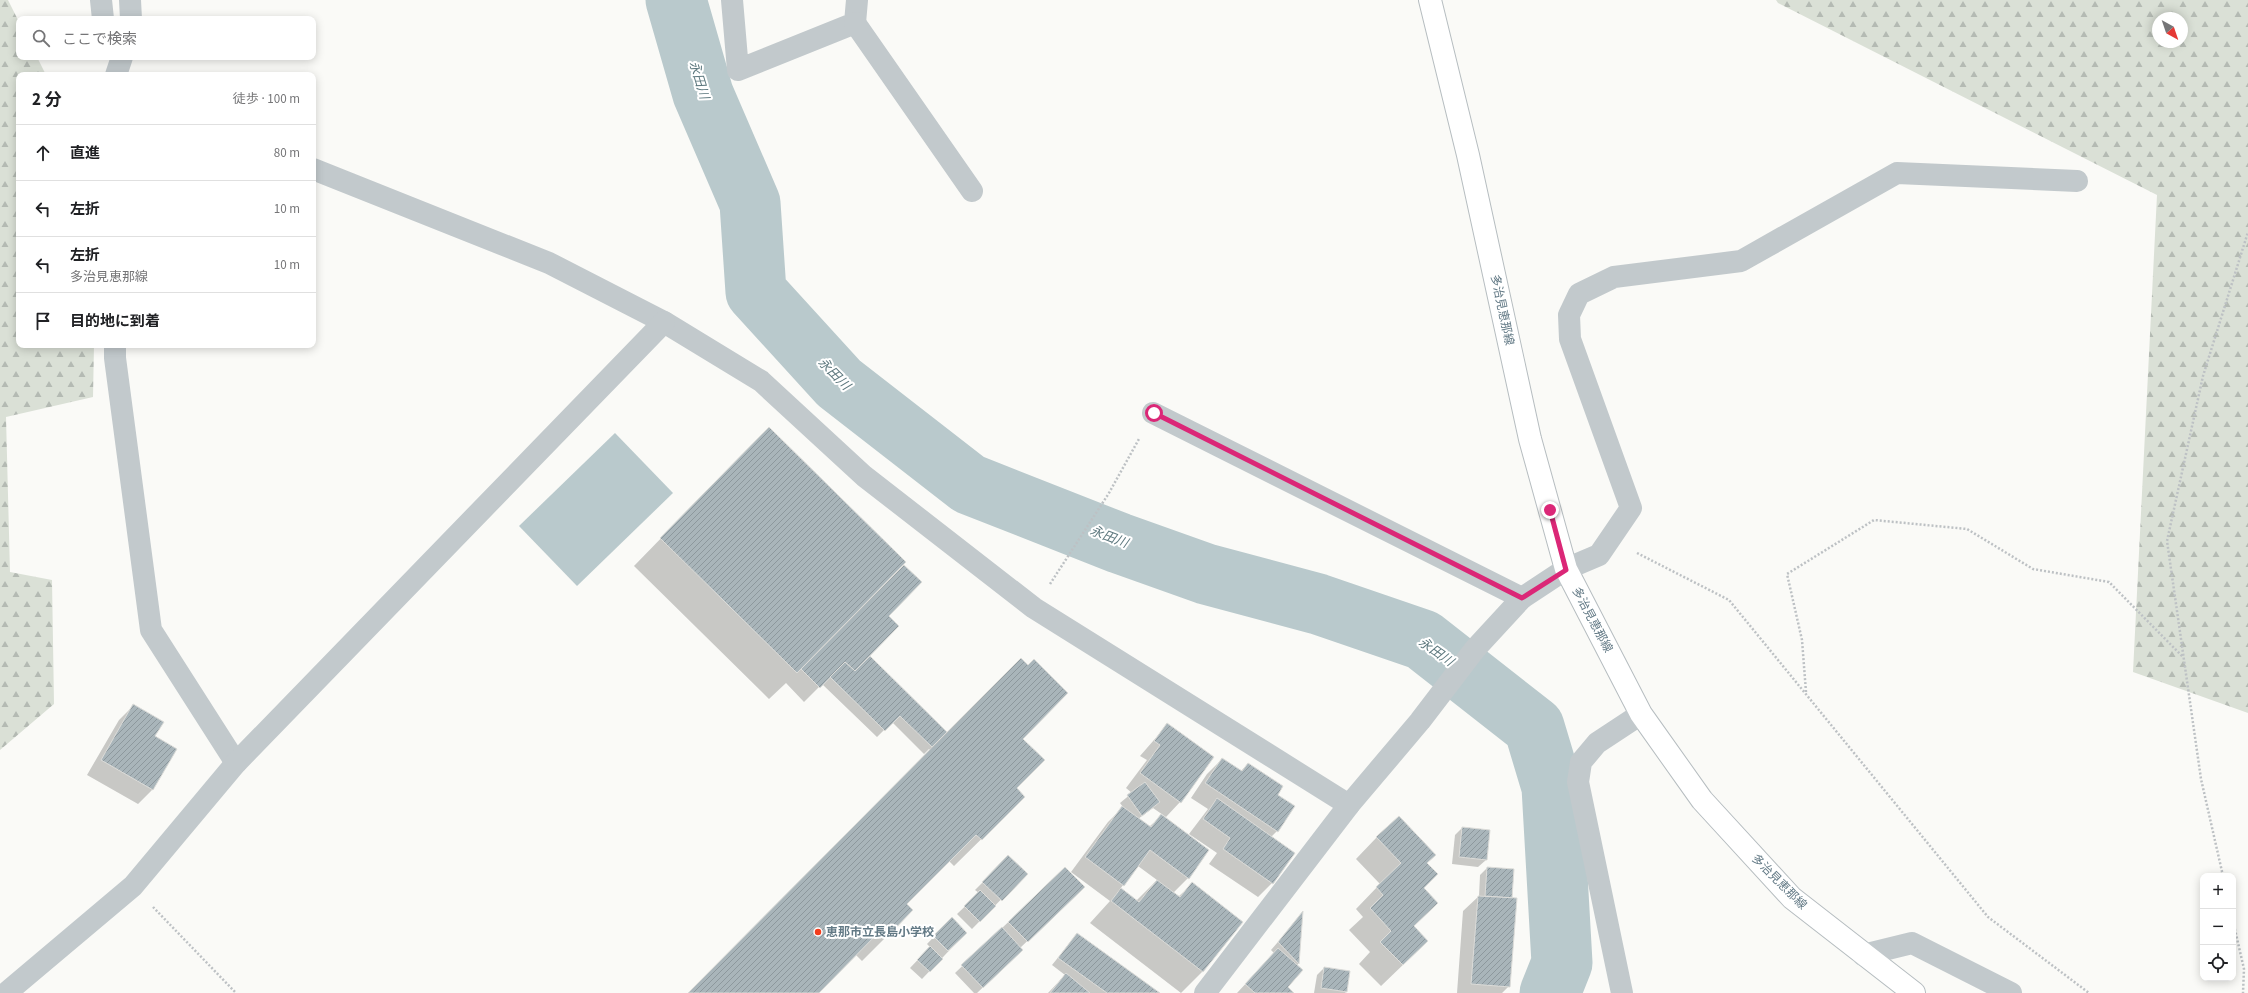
<!DOCTYPE html>
<html lang="ja">
<meta charset="utf-8">
<style>
body{margin:0;font-family:"Source Sans 3","Noto Sans JP",sans-serif;background:#f6f6f6;color:#202124}
.controls{position:absolute;right:12px;bottom:12px;display:grid;overflow:hidden;border-radius:8px;box-shadow:0 2px 10px #0003}
.controls button{width:36px;height:36px;display:grid;place-items:center;padding:0;border:0;border-bottom:1px solid #e0e0e0;background:#fff;color:#202124;font:20px sans-serif}
.compass{position:absolute;left:2152px;top:12px;width:36px;height:36px;border-radius:50%;background:#fff;box-shadow:0 2px 10px #0003;rotate:140deg}
.stop{position:absolute;width:12px;height:12px;margin:-9px;border:3px solid #db2777;border-radius:50%;background:#fff}
.stop.end{background:#db2777;border-color:#fff;box-shadow:0 1px 4px #0008}
.list{margin:0;padding:0;list-style:none}
h2{display:flex;justify-content:space-between;align-items:center;height:52px;margin:0;padding:0 16px;font-size:17px}
h2 small{font-size:13px;font-weight:400;color:#757577}
.list li{display:grid;grid-template-columns:26px 1fr auto;gap:12px;align-items:center;box-sizing:border-box;height:56px;padding:0 16px;border-top:1px solid #e0e0e0}
.list b{display:block;font-size:15px;white-space:nowrap}
.list p{margin:0;font-size:13px;white-space:nowrap;color:#757577}
.list em{font-size:13px;font-style:normal;color:#757577}
.icon{flex:none;width:22px;height:22px;fill:none;stroke:currentColor;stroke-width:2;stroke-linecap:round;stroke-linejoin:round}
.map{position:relative;flex:none;width:2248px;height:993px;overflow:hidden}
.search{position:absolute;background:#fff;box-shadow:0 2px 10px #0003;left:16px;top:16px;width:300px;height:44px;display:flex;align-items:center;gap:10px;box-sizing:border-box;padding:0 14px;border-radius:8px;color:#757577;font-size:15px}
.panel{position:absolute;background:#fff;box-shadow:0 2px 10px #0003;left:16px;top:72px;width:300px;height:276px;border-radius:8px}
.map>svg:first-child{display:block}
.forest{fill:url(#forest-firs);fill-rule:evenodd}
.water{fill:#b9c9cc}
.shadow{fill:#0003;fill-rule:evenodd}
.lines{fill:none;stroke-linecap:round;stroke-linejoin:round}
.river{stroke:#b9c9cc;stroke-width:61}
.building{fill:url(#building-hatch);stroke:#dcdcd9}
.primary-casing{stroke:#b6bdc0;stroke-width:24}
.path{stroke:#bdc1c4;stroke-width:2.5;stroke-dasharray:2 2;stroke-linecap:butt}
.street{stroke:#c2c9cc;stroke-width:22}
.primary{stroke:#fff;stroke-width:22}
.route{stroke:#db2777;stroke-width:5}
.poi-dot{fill:#f43d1d;stroke:#fff;stroke-width:1.5}
.labels{text-anchor:middle;dominant-baseline:central;stroke-width:4;stroke-linejoin:round;paint-order:stroke}
.street-label{font-size:12px;fill:#627985;stroke:#fff}
.poi-label{font-size:12px;font-weight:bold;fill:#627985;stroke:#fff;text-anchor:start}
.water-label{font-size:13px;font-style:italic;fill:#5d787e;stroke:#fff}
</style>
<div class="map">
<svg width="2248" height="993" viewBox="0 0 2248 993">
<defs>
<pattern id="forest-firs" width="22" height="20" patternUnits="userSpaceOnUse"><rect width="22" height="20" fill="#dae0d6"/><path d="M5 1l3.5 6h-7zM16 11l3.5 6h-7z" fill="#b4bab3"/></pattern>
<pattern id="building-hatch" width="6" height="6" patternUnits="userSpaceOnUse"><rect width="6" height="6" fill="#a9b5ba"/><path d="M-1 1l2-2M0 6l6-6M5 7l2-2" fill="none" stroke="#8d989d"/></pattern>
</defs>
<rect width="100%" height="100%" fill="#fafaf7"/>
<g class="forest">
<polygon points="0,0 8,0 19,22 19,57 37,57 46,75 19,75 19,345 94,345 93,397 6,417 10,572 52,580 54,704 0,750"/>
<path d="M 1776,0 L 2248,0 L 2248,713 L 2133,672 L 2157,195 L 1778,3 ZM 2158,18 L 2182,18 L 2182,42 L 2158,42 Z"/>
</g>
<polygon class="water" points="615,433 673,493 577,586 519,526"/>
<g class="shadow">
<polygon points="742,455 859,608 887,616 850,674 852,675 870,657 947,733 1022,739 1015,788 1024,797 954,866 949,861 906,904 889,934 862,961 855,954 817,993 689,993 930,750 929,749 924,754 892,722 877,737 822,684 804,702 786,683 769,699 634,566"/>
<polygon points="134,705 154,736 176,749 152,790 138,804 87,775 119,720"/>
<path d="M 1167,725 L 1180,802 L 1166,817 L 1153,808 L 1138,819 L 1149,827 L 1161,816 L 1188,878 L 1173,893 L 1178,897 L 1192,884 L 1203,971 L 1181,993 L 1090,923 L 1110,901 L 1071,872 L 1108,822 L 1123,807 L 1120,803 L 1132,793 L 1126,788 L 1147,760 L 1140,756 ZM 1138,866 L 1157,880 L 1136,901 L 1120,889 Z"/>
<polygon points="1222,759 1240,772 1248,764 1276,795 1277,831 1271,837 1272,883 1258,897 1209,864 1217,853 1189,834 1208,809 1191,798 1207,774"/>
<polygon points="1462,828 1486,860 1478,867 1452,864 1455,835"/>
<polygon points="1377,837 1426,863 1406,962 1381,986 1359,964 1370,952 1349,930 1363,917 1356,909 1380,884 1356,859"/>
<polygon points="1008,857 1026,874 972,929 957,914 979,893 975,890"/>
<polygon points="1065,868 1084,887 1020,948 1015,957 977,993 974,993 955,973"/>
<polygon points="1487,868 1511,899 1509,986 1502,993 1457,993 1463,911 1479,896 1480,875"/>
<polygon points="1302,914 1298,964 1286,987 1293,993 1237,993 1274,953 1271,950"/>
<polygon points="952,918 966,933 922,979 910,968 930,947 927,944"/>
<polygon points="1077,934 1159,993 1048,993 1065,975 1052,965"/>
<polygon points="1324,968 1346,992 1345,993 1314,993 1317,975"/>
</g>
<g class="lines">
<polyline class="river" points="676,0 703,94 750,203 756,292 839,383 969,484 1119,543 1206,574 1318,604 1423,640 1534,727 1552,787 1562,963 1550,993"/>
</g>
<g class="building">
<polygon points="769,427 906,562 797,673 660,538"/>
<polygon points="904,565 922,582 889,616 899,626 855,671 845,662 820,688 801,669"/>
<polygon points="870,656 947,732 932,747 900,716 885,731 830,677 845,662 855,671"/>
<polygon points="1021,658 1028,665 1034,659 1068,693 1023,739 1045,760 1017,788 1025,797 982,840 976,835 907,904 913,910 889,935 883,928 819,993 688,993"/>
<polygon points="133,704 164,722 155,736 177,749 153,790 101,760"/>
<polygon points="1167,723 1214,757 1181,803 1140,773 1160,745 1154,741"/>
<polygon points="1222,758 1242,771 1248,763 1283,786 1278,795 1295,806 1278,832 1205,783"/>
<polygon points="1145,782 1160,802 1142,816 1127,795"/>
<polygon points="1217,798 1295,853 1273,884 1223,849 1230,838 1203,819"/>
<polygon points="1122,806 1151,827 1161,814 1209,850 1189,879 1150,850 1124,886 1085,857"/>
<polygon points="1399,816 1436,855 1427,863 1438,874 1424,888 1438,903 1414,926 1428,941 1403,965 1380,942 1391,931 1370,908 1383,895 1376,887 1401,863 1376,837"/>
<polygon points="1462,827 1490,830 1487,860 1459,857"/>
<polygon points="1008,855 1028,874 1002,901 982,882"/>
<polygon points="1065,867 1085,887 1028,942 1008,922"/>
<polygon points="1487,867 1514,869 1512,898 1485,896"/>
<polygon points="1157,880 1180,897 1192,882 1243,922 1203,972 1111,901 1121,888 1139,902"/>
<polygon points="980,890 996,906 980,922 964,906"/>
<polygon points="1478,896 1517,898 1510,987 1471,984"/>
<polygon points="1303,911 1299,964 1278,942"/>
<polygon points="952,917 967,933 948,951 933,936"/>
<polygon points="1002,927 1023,950 983,988 961,965"/>
<polygon points="1077,933 1160,993 1107,993 1058,958"/>
<polygon points="930,946 943,959 930,972 917,960"/>
<polygon points="1278,948 1303,970 1288,987 1294,993 1255,993 1245,984"/>
<polygon points="1324,967 1350,971 1347,992 1321,988"/>
<polygon points="1066,973 1090,993 1050,993"/>
</g>
<g class="lines">
<g class="primary-casing">
<polyline id="primary" points="1430,0 1468,155 1530,439 1566,569 1641,714 1702,800 1792,898 1914,993"/>
</g>
<g class="path">
<polyline points="1637,553 1729,600 1988,917 2089,993"/>
<polyline points="1050,584 1109,493 1139,439"/>
<polyline points="1806,692 1802,640 1787,574 1874,520 1967,529 2033,569 2109,582 2183,657"/>
<polyline points="2223,876 2201,779 2167,541 2203,376 2248,232"/>
<polyline points="153,907 236,993"/>
<polyline points="2233,921 2244,969 2243,993"/>
</g>
<g class="street">
<polyline points="101,0 103,19"/>
<polyline points="130,0 131,19"/>
<polyline points="732,0 738,70 855,23 857,0"/>
<polyline points="855,23 972,191"/>
<polyline points="116,75 122,57"/>
<polyline points="313,169 549,263 664,322 761,381 864,476 1034,608 1349,805"/>
<polyline points="115,345 115,358 151,630 236,763"/>
<polyline points="1153,413 1522,598"/>
<polyline points="1863,955 1912,943 2011,993"/>
<polyline points="6,993 133,886 236,763 664,322"/>
<polyline points="1205,993 1349,805 1420,721 1475,649 1522,598 1566,569 1599,555 1631,508 1570,339 1569,315 1579,294 1614,277 1741,261 1897,173 2077,181"/>
<polyline points="1622,993 1578,782 1581,762 1597,743 1641,714"/>
</g>
<use href="#primary" class="primary"/>
</g>
<g class="lines">
<polyline class="route" points="1154,413 1522,598 1566,570 1550,510"/>
</g>
<circle class="poi-dot" cx="818" cy="932" r="4"/>
<g class="labels">
<g class="street-label">
<text transform="translate(1502 310) rotate(78)">多治見恵那線</text>
<text transform="translate(1592 620) rotate(62)">多治見恵那線</text>
<text transform="translate(1779 882) rotate(45)">多治見恵那線</text>
</g>
<g class="poi-label">
<text x="826" y="932">恵那市立長島小学校</text>
</g>
<g class="water-label">
<text transform="translate(699 80) rotate(73)">永田川</text>
<text transform="translate(834 374) rotate(45)">永田川</text>
<text transform="translate(1109 537) rotate(21)">永田川</text>
<text transform="translate(1436 652) rotate(35)">永田川</text>
</g>
</g>
</svg>
<div class="controls">
<button>+</button>
<button>−</button>
<button><svg class="icon" aria-label="locate" viewBox="0 0 24 24"><circle cx="12" cy="12" r="6"/><path d="M12 2v4M12 18v4M2 12h4M18 12h4"/></svg></button>
</div>
<svg class="compass" viewBox="-18 -18 36 36"><path d="M0-13l5 13h-10z" fill="#e53935"/><path d="M0 13l5-13h-10z" fill="#757577"/></svg>
<div class="stop" style="left:1154px;top:413px"></div>
<div class="stop end" style="left:1550px;top:510px"></div>
<div class="search"><svg class="icon" aria-label="search" viewBox="0 0 24 24"><circle cx="10" cy="10" r="6"/><path d="M15 15l6 6"/></svg>ここで検索</div>
<section class="panel">
<h2>2 分<small>徒歩 · 100 m</small></h2>
<ul class="list">
<li><svg class="icon" aria-label="ahead" viewBox="0 0 24 24"><path d="M12 20V5M6 11l6-6 6 6"/></svg><div><b>直進</b></div><em>80 m</em></li>
<li><svg class="icon" aria-label="left" viewBox="0 0 24 24"><path d="M17 20v-9H6M10 6l-5 5 5 5"/></svg><div><b>左折</b></div><em>10 m</em></li>
<li><svg class="icon" aria-label="left" viewBox="0 0 24 24"><path d="M17 20v-9H6M10 6l-5 5 5 5"/></svg><div><b>左折</b><p>多治見恵那線</p></div><em>10 m</em></li>
<li><svg class="icon" aria-label="arrive" viewBox="0 0 24 24"><path d="M6 21V4h12l-3 4 3 4H6"/></svg><div><b>目的地に到着</b></div></li>
</ul>
</section>
</div>
